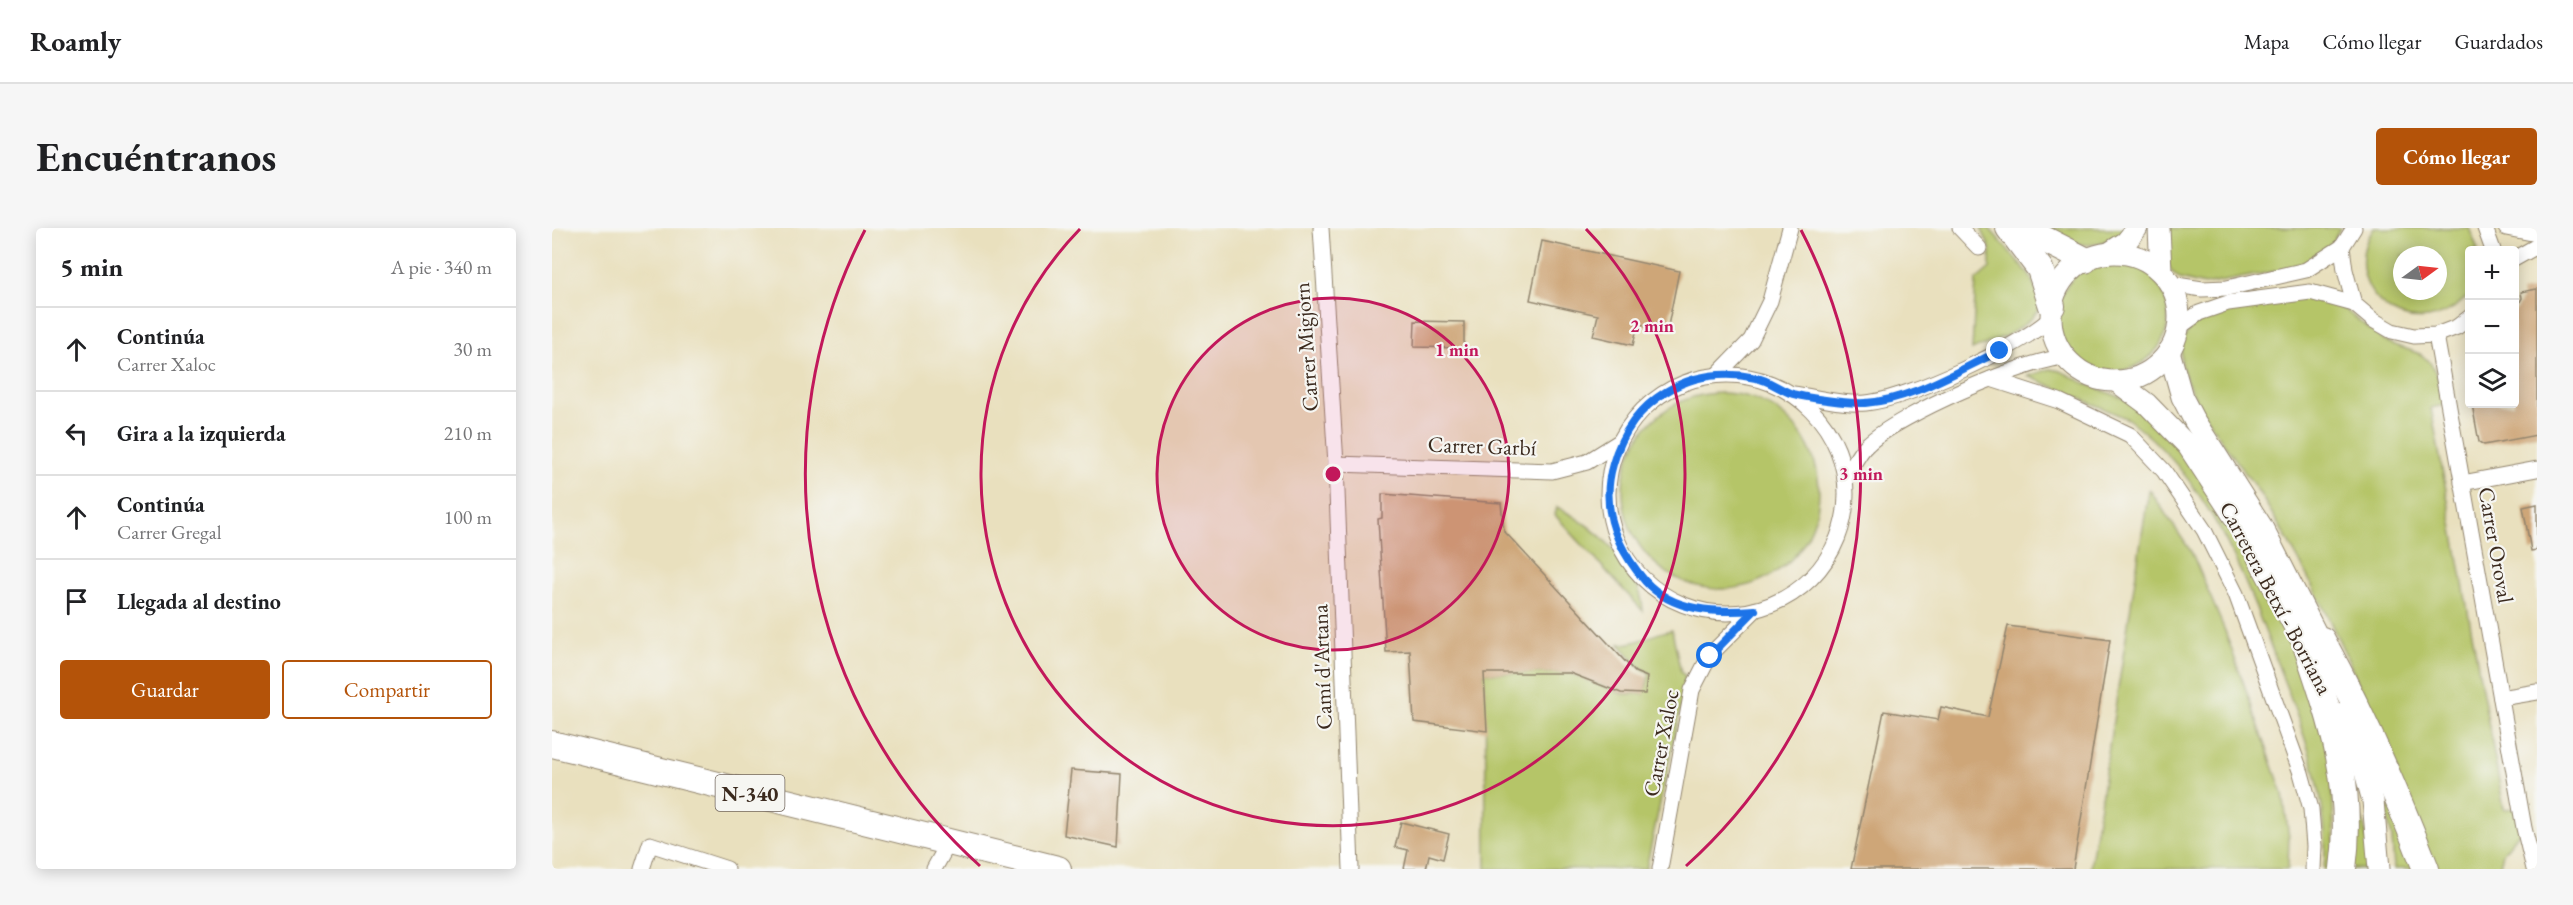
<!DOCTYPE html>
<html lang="es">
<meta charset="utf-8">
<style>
body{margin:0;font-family:"EB Garamond",serif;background:#f6f6f6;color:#202124}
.controls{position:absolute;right:18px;top:18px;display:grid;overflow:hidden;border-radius:6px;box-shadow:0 3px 15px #0003}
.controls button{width:54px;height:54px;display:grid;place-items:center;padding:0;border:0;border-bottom:2px solid #e0e0e0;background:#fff;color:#202124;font:30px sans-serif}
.compass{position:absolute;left:1841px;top:18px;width:54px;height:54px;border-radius:50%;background:#fff;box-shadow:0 3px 15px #0003;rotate:75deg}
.stop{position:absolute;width:18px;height:18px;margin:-14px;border:4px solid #1a73e8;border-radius:50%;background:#fff}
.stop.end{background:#1a73e8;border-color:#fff;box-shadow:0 2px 6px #0008}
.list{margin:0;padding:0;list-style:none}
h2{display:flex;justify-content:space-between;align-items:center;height:78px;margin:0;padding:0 24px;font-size:26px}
h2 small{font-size:20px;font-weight:400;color:#757577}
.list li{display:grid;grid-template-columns:39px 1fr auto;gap:18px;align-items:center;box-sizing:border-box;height:84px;padding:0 24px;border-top:2px solid #e0e0e0}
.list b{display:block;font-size:22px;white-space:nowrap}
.list p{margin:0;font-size:20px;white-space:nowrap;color:#757577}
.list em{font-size:20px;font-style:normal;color:#757577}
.actions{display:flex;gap:12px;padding:18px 24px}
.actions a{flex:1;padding:14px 0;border:2px solid #b45309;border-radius:6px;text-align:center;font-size:21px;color:#b45309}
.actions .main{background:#b45309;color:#fff}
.icon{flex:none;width:33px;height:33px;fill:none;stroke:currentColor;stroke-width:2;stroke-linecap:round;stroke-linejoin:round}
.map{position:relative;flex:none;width:1985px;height:641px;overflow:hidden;border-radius:6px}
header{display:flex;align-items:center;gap:36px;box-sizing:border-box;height:84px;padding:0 30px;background:#fff;border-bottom:2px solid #e0e0e0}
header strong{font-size:28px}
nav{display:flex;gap:33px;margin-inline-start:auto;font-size:21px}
.intro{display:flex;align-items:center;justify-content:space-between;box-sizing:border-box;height:144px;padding:0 36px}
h1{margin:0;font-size:42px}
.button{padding:15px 27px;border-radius:6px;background:#b45309;color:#fff;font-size:21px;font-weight:700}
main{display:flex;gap:36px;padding:0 36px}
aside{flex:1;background:#fff;border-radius:6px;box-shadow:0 3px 15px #0003}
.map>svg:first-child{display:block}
.green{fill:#b5c568;stroke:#787843;stroke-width:1.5;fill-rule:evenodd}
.building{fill:#cea678}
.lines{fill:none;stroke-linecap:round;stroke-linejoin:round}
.street-casing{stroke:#92856e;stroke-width:17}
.secondary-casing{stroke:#92856e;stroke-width:23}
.highway-casing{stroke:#92856e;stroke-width:28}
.street{stroke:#fff;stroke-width:15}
.secondary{stroke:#fff;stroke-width:21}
.highway{stroke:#fff;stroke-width:26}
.route{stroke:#1a73e8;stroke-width:8}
.ring{fill:none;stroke:#c2185b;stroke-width:3}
.labels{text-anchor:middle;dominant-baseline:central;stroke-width:4.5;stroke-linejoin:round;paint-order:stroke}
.shield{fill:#f6f6f2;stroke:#73675e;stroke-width:1.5}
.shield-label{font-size:21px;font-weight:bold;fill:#3b2a1e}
.street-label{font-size:22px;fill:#3b2a1e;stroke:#f6f6f2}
.centre{fill:#c2185b;stroke:#f6f6f2;stroke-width:3}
.ring-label{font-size:18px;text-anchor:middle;font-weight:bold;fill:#c2185b;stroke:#f6f6f2;stroke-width:4.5;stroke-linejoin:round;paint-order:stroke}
</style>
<header>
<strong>Roamly</strong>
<nav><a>Mapa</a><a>Cómo llegar</a><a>Guardados</a></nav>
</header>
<div class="intro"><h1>Encuéntranos</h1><a class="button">Cómo llegar</a></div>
<main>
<aside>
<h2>5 min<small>A pie · 340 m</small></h2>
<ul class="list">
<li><svg class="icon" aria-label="ahead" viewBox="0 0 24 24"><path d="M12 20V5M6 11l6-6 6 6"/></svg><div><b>Continúa</b><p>Carrer Xaloc</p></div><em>30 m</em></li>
<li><svg class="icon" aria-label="left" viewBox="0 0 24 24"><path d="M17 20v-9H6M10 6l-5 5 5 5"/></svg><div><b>Gira a la izquierda</b></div><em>210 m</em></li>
<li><svg class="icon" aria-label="ahead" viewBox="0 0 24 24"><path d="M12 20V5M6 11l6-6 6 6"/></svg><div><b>Continúa</b><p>Carrer Gregal</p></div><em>100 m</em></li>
<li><svg class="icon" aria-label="arrive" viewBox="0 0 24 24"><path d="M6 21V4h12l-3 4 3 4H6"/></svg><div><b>Llegada al destino</b></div></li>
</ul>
<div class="actions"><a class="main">Guardar</a><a>Compartir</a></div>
</aside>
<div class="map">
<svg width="1985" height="641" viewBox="0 0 1985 641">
<rect width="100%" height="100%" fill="#f6f6f2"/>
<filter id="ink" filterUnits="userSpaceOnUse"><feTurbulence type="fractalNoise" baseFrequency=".0167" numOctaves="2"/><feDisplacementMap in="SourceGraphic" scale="12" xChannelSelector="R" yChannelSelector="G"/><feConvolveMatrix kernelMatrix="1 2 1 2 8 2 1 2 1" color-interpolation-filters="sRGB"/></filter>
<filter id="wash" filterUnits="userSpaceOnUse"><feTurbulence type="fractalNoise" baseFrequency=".008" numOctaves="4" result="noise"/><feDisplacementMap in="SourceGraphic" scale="24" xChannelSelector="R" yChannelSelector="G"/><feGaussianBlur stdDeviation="1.35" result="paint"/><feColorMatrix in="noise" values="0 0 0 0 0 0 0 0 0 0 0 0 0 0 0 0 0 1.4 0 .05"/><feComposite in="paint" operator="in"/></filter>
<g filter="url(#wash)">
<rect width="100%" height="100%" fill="#e9e0be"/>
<g class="green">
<path d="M 1429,0 L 1437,0 L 1477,46 L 1490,76 C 1476,102 1446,111 1420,122 L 1424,52 L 1438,40 L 1438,20 Z"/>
<path d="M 1484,0 L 1579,0 C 1534,27 1530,17 1484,0 Z"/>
<polygon points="1613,0 1788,0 1778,19 1751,38 1652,57 1628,51 1619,43 1613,29"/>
<path d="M 1822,0 L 1917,0 L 1926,22 L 1918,22 L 1917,67 C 1856,129 1782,55 1822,0 ZM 1850,27 L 1886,27 L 1886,63 L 1850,63 Z"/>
<circle cx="1561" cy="88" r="55"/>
<path d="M 1745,69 L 1776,72 L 1792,81 L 1832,113 L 1868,126 L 1877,133 L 1886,149 L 1893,177 L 1879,180 L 1952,581 L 1964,580 L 1969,602 L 1951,625 L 1947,641 L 1882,641 C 1831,512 1781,380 1706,263 C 1685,231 1619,155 1630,116 C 1641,76 1711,75 1745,69 Z"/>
<path d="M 1498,141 L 1509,143 L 1534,156 L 1578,173 L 1635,229 L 1672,285 L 1742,418 L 1779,520 L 1783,641 L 1772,641 C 1779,569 1752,506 1727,440 C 1693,350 1657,250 1576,191 L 1476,148 Z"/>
<circle cx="1169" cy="263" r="98"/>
<polygon points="1597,261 1640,325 1673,403 1731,566 1737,609 1736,641 1538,641"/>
<path d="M 1005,279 C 1043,298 1089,338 1091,383 L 1003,287 Z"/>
<path d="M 1120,402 L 1129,445 L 1133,447 L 1131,468 L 1094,641 L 934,641 C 933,575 935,510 932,445 L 1018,445 L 1070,466 L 1092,466 L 1098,445 L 1089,440 L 1067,416 C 1088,416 1100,405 1120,402 Z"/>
<polygon points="1825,539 1866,641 1842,641 1840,610"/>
<polygon points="1802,572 1812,596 1819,641 1797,641"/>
</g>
<g id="blocks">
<g class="building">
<polygon points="990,13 1127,43 1115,103 1086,96 1081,117 1041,108 1046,87 978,72"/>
<polygon points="1985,61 1985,207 1932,217 1927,214 1920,176 1962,176 1962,85 1970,70 1969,64"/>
<polygon points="863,93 912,94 912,120 862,119"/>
<polygon points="830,266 949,275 952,303 1083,444 1095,449 1093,466 1069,465 1018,445 932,445 935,503 862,494 858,423 834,424 826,291 830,290"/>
<polygon points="1985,276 1985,322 1979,323 1971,279"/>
<polygon points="1456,398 1558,412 1521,641 1299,641 1332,483 1386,492 1389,479 1436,489"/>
<polygon points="519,542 570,546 566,619 512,607"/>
<polygon points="849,594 897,606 891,631 877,627 874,641 852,641 856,622 843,619"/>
</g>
</g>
</g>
<g filter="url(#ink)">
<use href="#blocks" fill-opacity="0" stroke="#92856e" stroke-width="1.5"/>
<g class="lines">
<g class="street-casing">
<g id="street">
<polyline points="769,0 784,236 799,641"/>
<polyline points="1408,0 1427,20"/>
<polyline points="1802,0 1790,19 1793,42 1802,76 1821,92 1840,103 1862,108 1884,107 1905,99 1918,89"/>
<polyline points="1933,0 1941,22"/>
<polyline points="1954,0 1985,6"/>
<polyline points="1962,31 1985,18"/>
<polyline points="1618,56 1650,61 1675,60 1754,42 1790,19"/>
<polyline points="1626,100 1647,85 1676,75 1758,64 1802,76"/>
<polyline points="1884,107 1972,600 1982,641"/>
<polyline points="1166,146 1199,112 1218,73 1238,0"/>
<circle cx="1175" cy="266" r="119"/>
<polyline points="1439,151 1507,173 1578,207 1612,243 1652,302 1684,366 1749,545 1759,581 1762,618 1761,641"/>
<path d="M 1241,166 C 1264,169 1291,177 1314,175 C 1356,171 1468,119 1499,90"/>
<polyline points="784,236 1000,243 1035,234 1067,214"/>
<path d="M 1293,251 C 1300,240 1306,224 1316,216 C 1348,186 1470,133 1513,129"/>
<polyline points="1910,255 1985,241"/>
<polyline points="1949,470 1985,464"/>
<polyline points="90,641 98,616 175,641"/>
<polyline points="382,641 397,614"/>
<polyline points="1108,641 1140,462 1158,427 1203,382"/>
</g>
</g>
<g class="secondary-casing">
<g id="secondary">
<polyline points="1607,0 1609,43"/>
<polyline points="1557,25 1574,14 1585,0"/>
<circle cx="1563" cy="89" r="64"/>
<polyline points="1617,123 1630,169 1642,192 1710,299 1775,427"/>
<polyline points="1564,153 1595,176 1636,218 1694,307 1761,434"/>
<polyline points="1796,482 1821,573 1827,641"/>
</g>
</g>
<g class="highway-casing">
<g id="highway">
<polyline points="1457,0 1488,41 1500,78"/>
<polyline points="1470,0 1533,32"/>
<path d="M 1770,412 C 1811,487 1843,561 1874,641"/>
<path d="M 1755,420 C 1781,496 1802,559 1791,641"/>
<polyline points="0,516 506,641"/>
</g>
</g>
<use href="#street" class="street"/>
<use href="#secondary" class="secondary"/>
<use href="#highway" class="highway"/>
</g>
</g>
<g class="lines" filter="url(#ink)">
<path class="route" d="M 1158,428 L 1203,382 C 1165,385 1121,384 1093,353 C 1065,320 1048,280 1061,236 C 1079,172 1137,136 1204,150 C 1217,152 1228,162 1241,166 C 1256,170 1298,176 1313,175 C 1360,172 1406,142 1448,123"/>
</g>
<circle cx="781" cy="246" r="176" fill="#c2185b" fill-opacity=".12"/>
<g class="ring">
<circle cx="781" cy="246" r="176"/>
<path d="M1034 1A352 352 0 1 1 528 1"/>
<path d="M428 638A528 528 0 0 1 313 2M1249 2A528 528 0 0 1 1134 638"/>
</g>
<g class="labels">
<rect class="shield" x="163.5" y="547" width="69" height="36" rx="4.5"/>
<g class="shield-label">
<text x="198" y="565">N-340</text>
</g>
<g class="street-label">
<text transform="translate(754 119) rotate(-94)">Carrer Migjorn</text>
<text transform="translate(930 218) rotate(2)">Carrer Garbí</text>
<text transform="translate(1944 317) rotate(80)">Carrer Oroval</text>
<text transform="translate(1724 370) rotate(62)">Carretera Betxí - Borriana</text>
<text transform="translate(770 439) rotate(-92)">Camí d'Artana</text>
<text transform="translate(1109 515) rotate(-79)">Carrer Xaloc</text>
</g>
</g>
<circle cx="781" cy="246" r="9" class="centre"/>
<g class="ring-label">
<text x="1100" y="104">2 min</text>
<text x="905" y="128">1 min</text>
<text x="1309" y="252">3 min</text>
</g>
</svg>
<div class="controls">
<button>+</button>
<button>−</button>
<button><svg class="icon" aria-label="layers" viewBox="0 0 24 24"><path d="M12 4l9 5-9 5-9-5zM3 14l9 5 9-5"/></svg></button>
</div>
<svg class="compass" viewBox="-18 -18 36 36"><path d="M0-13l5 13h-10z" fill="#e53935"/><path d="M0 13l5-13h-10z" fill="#757577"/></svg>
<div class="stop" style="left:1158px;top:428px"></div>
<div class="stop end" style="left:1448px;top:123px"></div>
</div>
</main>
